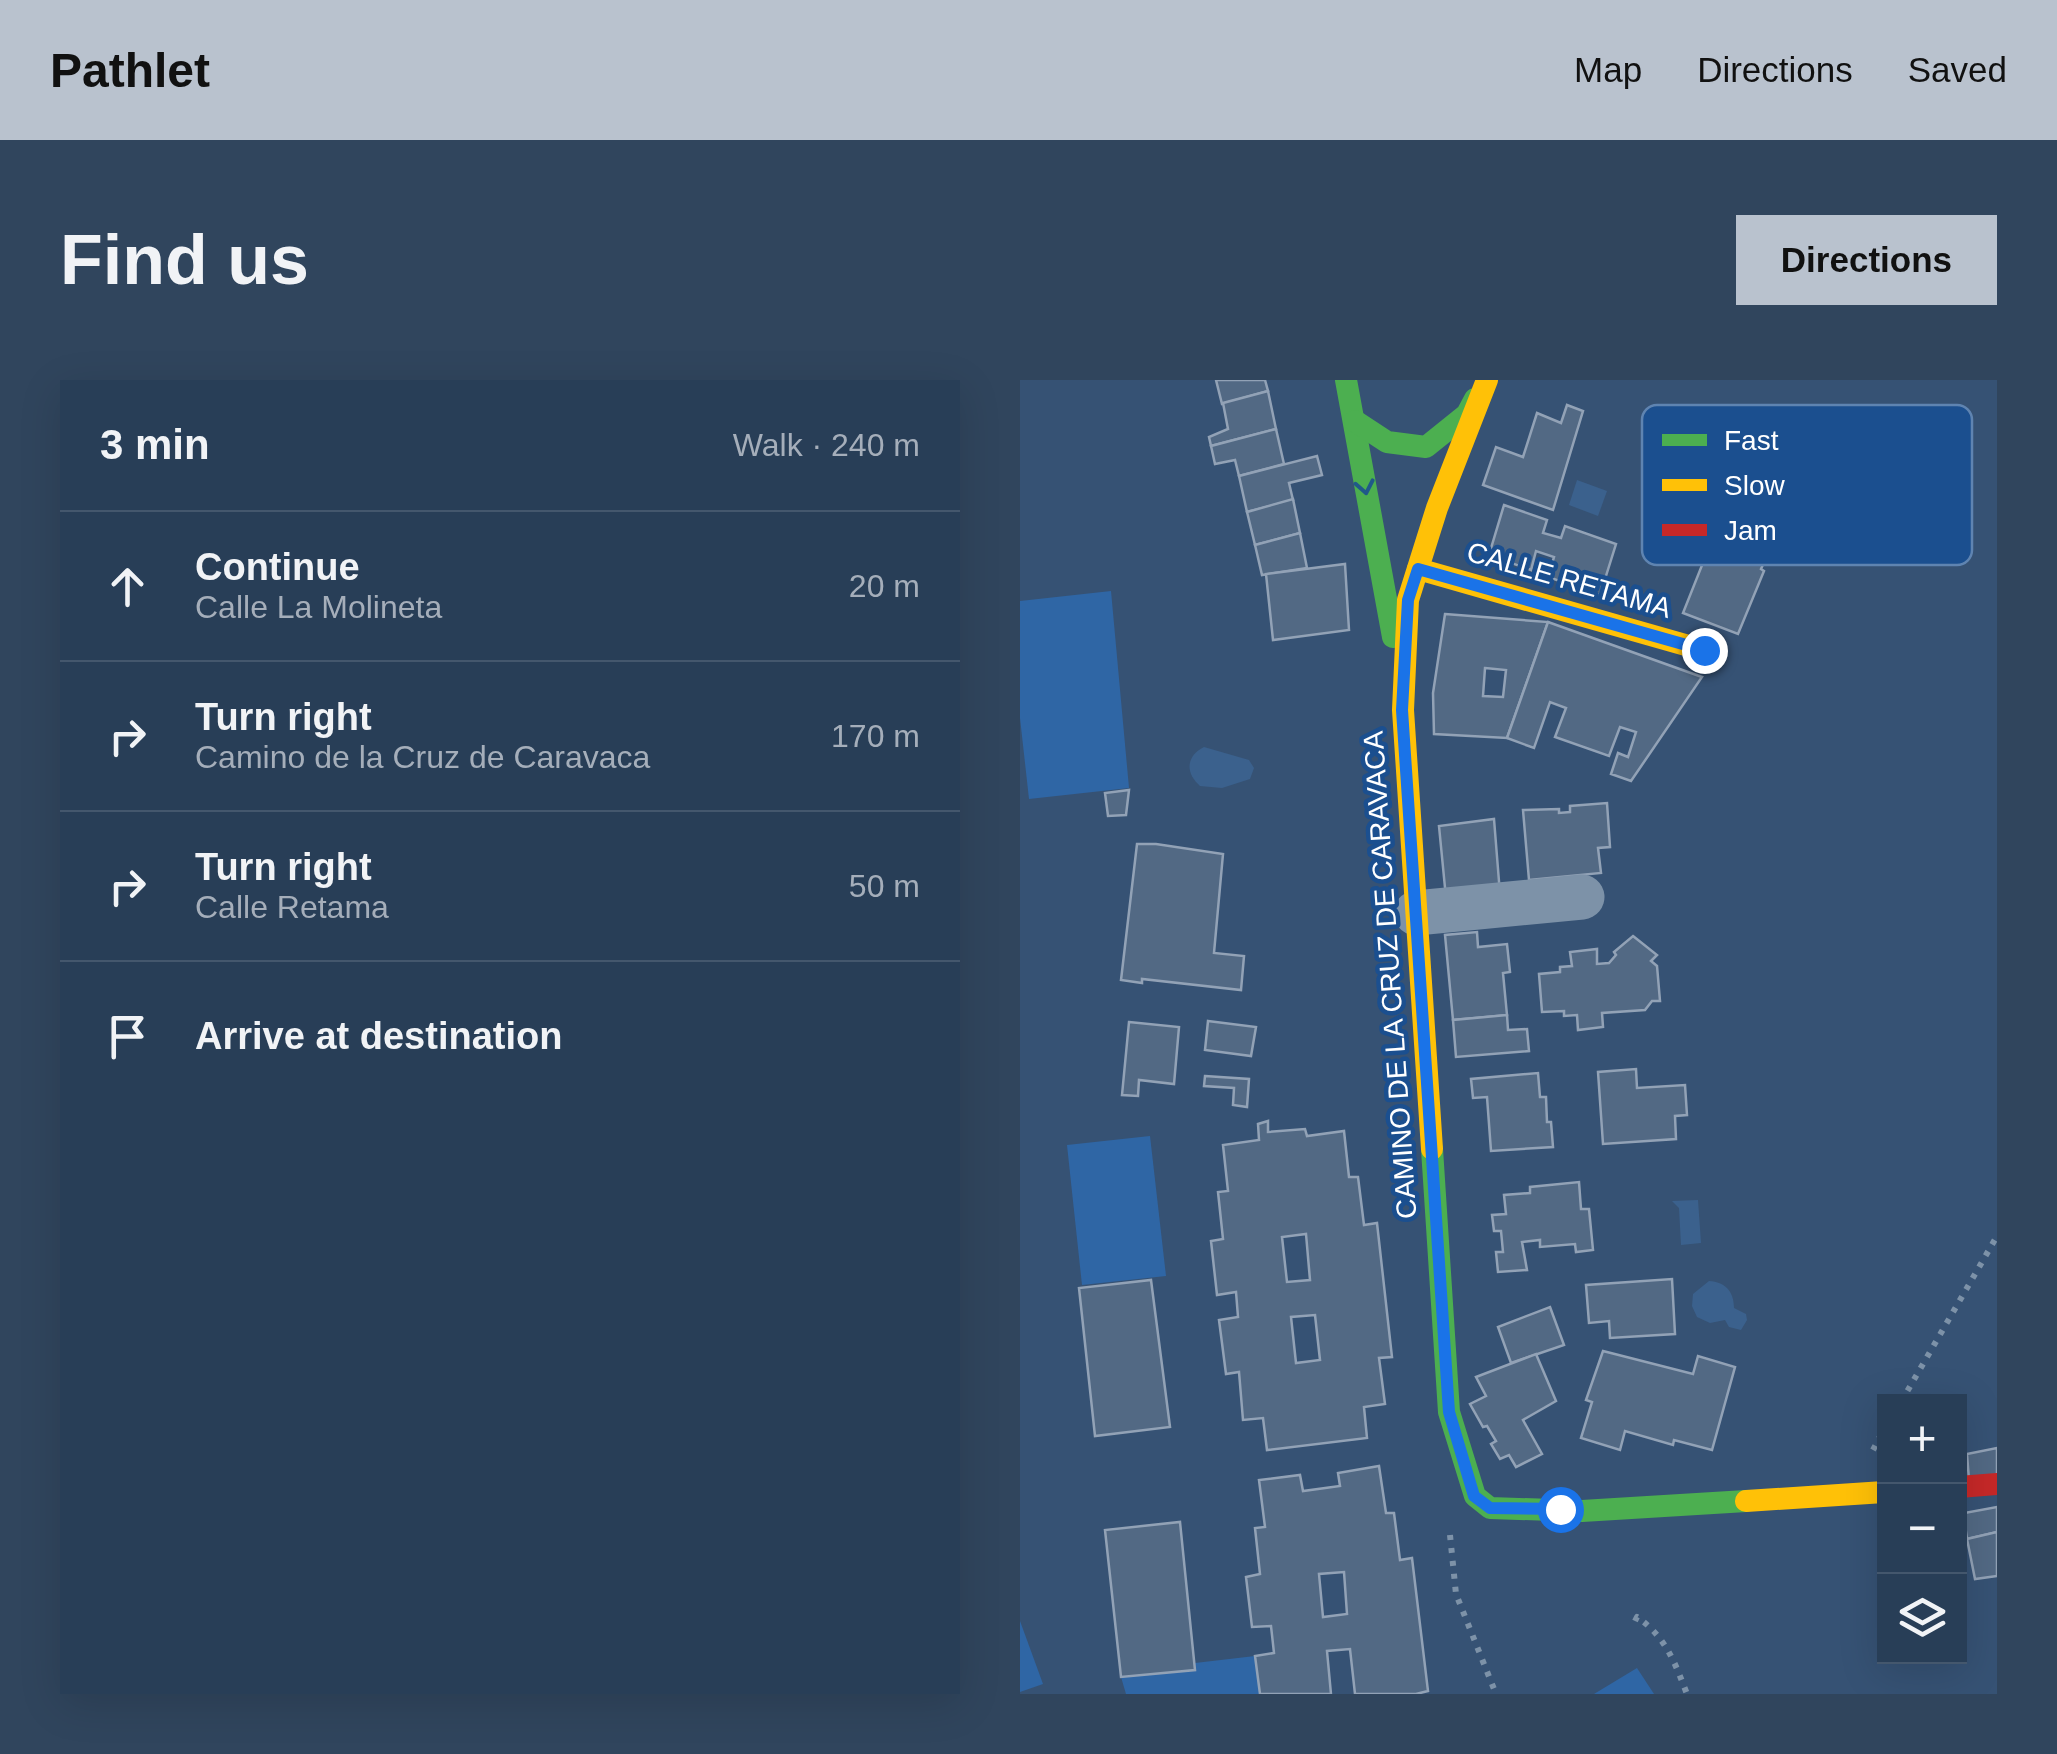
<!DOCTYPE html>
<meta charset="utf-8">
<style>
body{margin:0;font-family:Helvetica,sans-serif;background:#30455d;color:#f1f3f6}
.controls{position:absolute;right:30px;bottom:30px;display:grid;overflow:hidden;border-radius:0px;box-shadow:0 10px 40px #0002}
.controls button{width:90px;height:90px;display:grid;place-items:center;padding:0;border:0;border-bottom:2px solid #44576d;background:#283e57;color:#f1f3f6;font:50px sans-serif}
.stop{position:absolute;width:30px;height:30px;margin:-22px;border:8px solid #1a73e8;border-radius:50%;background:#fff}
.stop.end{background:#1a73e8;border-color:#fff;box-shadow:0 2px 10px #0008}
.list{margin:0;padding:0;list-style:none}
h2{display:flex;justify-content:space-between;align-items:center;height:130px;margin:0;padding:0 40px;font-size:42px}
h2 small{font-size:32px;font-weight:400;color:#a5aeba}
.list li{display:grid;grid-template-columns:65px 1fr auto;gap:30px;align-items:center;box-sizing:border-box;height:150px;padding:0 40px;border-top:2px solid #44576d}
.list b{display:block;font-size:38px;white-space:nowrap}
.list p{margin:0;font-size:32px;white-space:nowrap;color:#a5aeba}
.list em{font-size:32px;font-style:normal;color:#a5aeba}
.icon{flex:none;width:55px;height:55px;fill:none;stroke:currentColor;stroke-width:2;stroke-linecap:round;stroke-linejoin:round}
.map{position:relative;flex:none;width:977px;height:1314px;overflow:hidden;border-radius:0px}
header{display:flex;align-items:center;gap:60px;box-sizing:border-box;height:140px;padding:0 50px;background:#b9c2ce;color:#111}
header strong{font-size:48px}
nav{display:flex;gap:55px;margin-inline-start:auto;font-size:35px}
.intro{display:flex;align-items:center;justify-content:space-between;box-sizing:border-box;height:240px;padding:0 60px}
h1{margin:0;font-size:70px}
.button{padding:25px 45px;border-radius:0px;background:#b9c2ce;color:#111;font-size:35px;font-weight:700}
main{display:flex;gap:60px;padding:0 60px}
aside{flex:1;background:#283e57;border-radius:0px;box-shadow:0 10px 40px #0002}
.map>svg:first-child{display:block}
.green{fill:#2f66a5}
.water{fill:#3b618d}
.building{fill:#526984;stroke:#92a2b6;stroke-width:2.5;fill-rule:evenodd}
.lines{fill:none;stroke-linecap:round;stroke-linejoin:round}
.path{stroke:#7d92a8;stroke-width:6;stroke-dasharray:5 8;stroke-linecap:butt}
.street{stroke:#7d92a8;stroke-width:45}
.fast{stroke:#4caf50;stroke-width:22}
.slow{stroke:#ffc107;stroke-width:22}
.jam{stroke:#c62828;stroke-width:22}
.oneway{stroke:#205989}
.route{stroke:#1a73e8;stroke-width:12}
.labels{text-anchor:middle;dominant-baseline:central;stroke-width:9;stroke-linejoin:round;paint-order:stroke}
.street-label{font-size:28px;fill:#fff;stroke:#1b4f8f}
.key{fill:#1b4f8f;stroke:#5f84b1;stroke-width:2.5}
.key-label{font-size:28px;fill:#fff}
</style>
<header>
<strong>Pathlet</strong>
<nav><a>Map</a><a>Directions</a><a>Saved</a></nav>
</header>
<div class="intro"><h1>Find us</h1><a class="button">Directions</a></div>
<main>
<aside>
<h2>3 min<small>Walk · 240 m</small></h2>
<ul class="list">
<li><svg class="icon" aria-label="ahead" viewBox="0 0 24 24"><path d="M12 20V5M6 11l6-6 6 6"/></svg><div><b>Continue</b><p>Calle La Molineta</p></div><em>20 m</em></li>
<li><svg class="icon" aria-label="right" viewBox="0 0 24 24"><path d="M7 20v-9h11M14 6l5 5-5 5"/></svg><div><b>Turn right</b><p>Camino de la Cruz de Caravaca</p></div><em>170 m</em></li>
<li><svg class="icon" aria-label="right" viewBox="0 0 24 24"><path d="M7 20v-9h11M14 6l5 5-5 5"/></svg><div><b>Turn right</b><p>Calle Retama</p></div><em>50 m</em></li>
<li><svg class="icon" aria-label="arrive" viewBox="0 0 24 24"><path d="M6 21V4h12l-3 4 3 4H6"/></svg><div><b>Arrive at destination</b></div></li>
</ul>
</aside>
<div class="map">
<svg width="977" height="1314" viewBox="0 0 977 1314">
<rect width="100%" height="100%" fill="#365274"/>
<g class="green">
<polygon points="91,211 109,408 9,419 0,338 0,221"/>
<polygon points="130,756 146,896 62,905 47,765"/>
<polygon points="0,1241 23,1304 0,1312"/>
<polygon points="235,1276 240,1314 106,1314 101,1297 175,1290 175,1283"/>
<polygon points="617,1288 634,1314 574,1314"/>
</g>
<g class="water">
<polygon points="557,100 587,111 578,136 549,125"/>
<path d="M 184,367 L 229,380 L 234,388 L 230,399 L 202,408 L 180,406 C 165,393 166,376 184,367 Z"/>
<polygon points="678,820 681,863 661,865 659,828 652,821"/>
<path d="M 689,901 C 705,902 714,911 714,928 L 726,934 L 727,940 L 721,950 L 709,947 L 705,940 L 690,943 L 677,937 L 672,926 L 673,914 Z"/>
</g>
<g class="building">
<polygon points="196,0 245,0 248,11 202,24"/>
<polygon points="248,11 256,49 191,66 189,57 208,49 203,23"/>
<polygon points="547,25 563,31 533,130 463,105 476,67 503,77 517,33 541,43"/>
<polygon points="256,49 264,84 219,96 215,80 195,84 191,66"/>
<polygon points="297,76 302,95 269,103 273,120 227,132 219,96"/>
<polygon points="273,119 280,153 235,165 227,132"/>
<polygon points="484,125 527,140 523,153 541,158 545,146 596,164 580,215 528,197 534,177 516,171 511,190 469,175"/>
<polygon points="280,153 287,188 242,195 235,165"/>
<polygon points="692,160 745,180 741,189 744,191 718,254 663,233"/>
<polygon points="325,184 329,250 253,260 246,194"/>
<path d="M 425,234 L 528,242 L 487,358 L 414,354 L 413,313 ZM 465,288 L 486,290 L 483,317 L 463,316 Z"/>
<polygon points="528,242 682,297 611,401 591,394 598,373 608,377 616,352 600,347 589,376 535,357 546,328 530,322 514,368 487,358"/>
<polygon points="109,410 106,435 88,436 85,413"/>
<polygon points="587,423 590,467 578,468 581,493 509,500 503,430 539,429 539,433 550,432 550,426"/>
<polygon points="474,439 480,514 426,518 419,446"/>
<polygon points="117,464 136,464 203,474 194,573 224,576 221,610 122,599 122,603 101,600"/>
<polygon points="457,552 458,567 487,564 490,592 483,593 487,635 433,640 425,555"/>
<polygon points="613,556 637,575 631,581 637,586 640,621 632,621 625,630 582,633 583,647 558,650 557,635 544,636 544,631 522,632 519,594 540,592 540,587 552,586 550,572 577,569 577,584 589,583 596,575 594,572"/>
<polygon points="487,635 488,650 507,649 509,671 436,677 433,640"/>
<polygon points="188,641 236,647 231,676 185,670"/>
<polygon points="109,642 159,647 154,704 119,700 118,716 102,715"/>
<polygon points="616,689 617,708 665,705 667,735 655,736 656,759 583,764 578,692"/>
<polygon points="518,693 520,717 526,717 527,742 531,742 533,767 471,771 467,717 453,718 451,699"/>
<polygon points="185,696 229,699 227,727 213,725 214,708 184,706"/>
<path d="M 248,741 L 248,752 L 285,749 L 287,756 L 324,751 L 329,797 L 338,797 L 344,845 L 357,843 L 372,977 L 359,978 L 365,1024 L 344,1027 L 347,1058 L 247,1070 L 243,1038 L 223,1040 L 219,992 L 206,994 L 199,940 L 218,937 L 216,912 L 197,915 L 191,861 L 203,859 L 198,812 L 208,811 L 203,765 L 239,760 L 238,744 ZM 286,854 L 290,900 L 267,902 L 262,857 ZM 295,935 L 300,980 L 276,983 L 271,937 Z"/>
<polygon points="559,802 561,829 569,829 573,870 556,872 555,864 520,867 520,860 502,862 507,890 478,892 476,872 483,872 481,851 474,851 472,835 486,834 484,815 510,813 510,807"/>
<polygon points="652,899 655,954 590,958 589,941 569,943 566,905"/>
<polygon points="131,900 150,1047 75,1056 59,908"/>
<polygon points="530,927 544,965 491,983 478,947"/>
<polygon points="583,971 673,994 678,976 715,987 692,1070 654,1060 653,1065 605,1051 600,1070 561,1058 572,1022 566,1020"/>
<polygon points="516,974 536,1021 503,1040 522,1074 496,1087 489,1075 480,1079 471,1064 476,1061 467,1046 463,1047 450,1024 466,1016 456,997"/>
<polygon points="977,1068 977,1095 949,1100 947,1074"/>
<path d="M 359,1086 L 366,1133 L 374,1133 L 380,1180 L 392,1178 L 408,1311 L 396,1314 L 335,1314 L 330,1269 L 307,1271 L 311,1314 L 240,1314 L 235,1276 L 254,1273 L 251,1246 L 232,1247 L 226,1197 L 240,1194 L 235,1148 L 245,1147 L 239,1100 L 280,1095 L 283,1111 L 320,1106 L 318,1093 ZM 324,1192 L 327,1234 L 303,1237 L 299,1194 Z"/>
<polygon points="977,1127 977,1152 947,1159 946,1152 939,1153 939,1134"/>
<polygon points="160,1142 175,1290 101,1297 85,1150"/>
<polygon points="977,1152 977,1196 955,1199 947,1159"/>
</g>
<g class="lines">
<g class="path">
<polyline points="881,1022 977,856"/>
<polyline points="853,1070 864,1049"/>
<polyline points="430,1155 436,1214 476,1314"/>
<path d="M 615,1241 L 617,1237 C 646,1257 655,1283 667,1314"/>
</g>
<polyline class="street" points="396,533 562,517"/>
<g class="fast">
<polyline points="326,0 373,257"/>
<polyline points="335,41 367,62 406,67 447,34 455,19"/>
<polyline points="412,769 429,1032 455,1116 470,1128 562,1131 726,1121"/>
</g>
<g class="slow">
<polyline points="398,189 683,270"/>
<polyline points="412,769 383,330 388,220 417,128 467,0"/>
<polyline points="726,1121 864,1112"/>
</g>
<polyline class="jam" points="939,1107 977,1104"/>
</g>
<defs><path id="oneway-chevron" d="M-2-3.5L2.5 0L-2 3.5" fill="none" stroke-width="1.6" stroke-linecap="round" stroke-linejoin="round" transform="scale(2.5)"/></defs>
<use class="oneway" href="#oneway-chevron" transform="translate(345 107) rotate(79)"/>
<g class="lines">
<polyline class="route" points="540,1129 470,1128 454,1116 429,1032 382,330 388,220 398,189 684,270"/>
</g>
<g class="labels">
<g class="street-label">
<text transform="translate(549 200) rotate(16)">CALLE RETAMA</text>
<text transform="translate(370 595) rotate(-94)">CAMINO DE LA CRUZ DE CARAVACA</text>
</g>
</g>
<rect x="622" y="25" width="330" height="160" rx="15" class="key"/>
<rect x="642" y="54" width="45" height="12" fill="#4caf50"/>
<rect x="642" y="99" width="45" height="12" fill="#ffc107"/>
<rect x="642" y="144" width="45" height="12" fill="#c62828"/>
<g class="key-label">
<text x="704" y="70">Fast</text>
<text x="704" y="115">Slow</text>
<text x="704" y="160">Jam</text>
</g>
</svg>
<div class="controls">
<button>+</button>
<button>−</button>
<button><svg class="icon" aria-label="layers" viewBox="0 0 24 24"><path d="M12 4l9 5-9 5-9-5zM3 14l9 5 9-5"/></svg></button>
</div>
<div class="stop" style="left:540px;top:1129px"></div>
<div class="stop end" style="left:684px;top:270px"></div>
</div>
</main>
